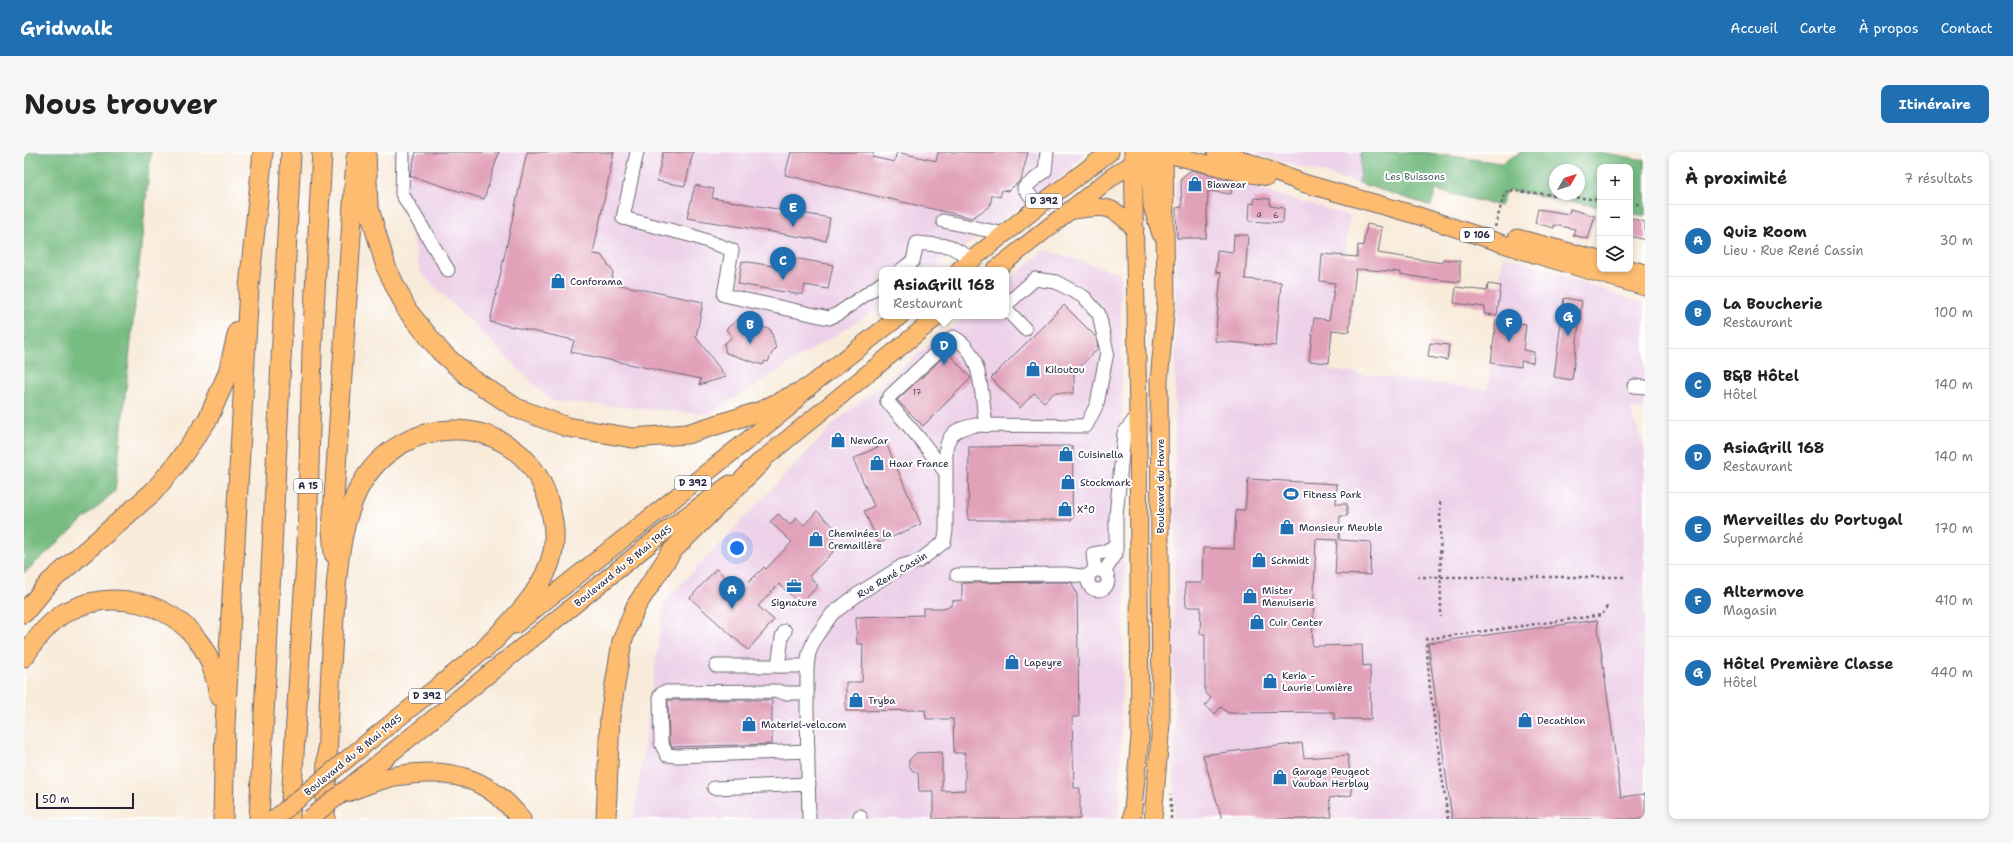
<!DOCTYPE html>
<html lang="fr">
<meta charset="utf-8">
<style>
body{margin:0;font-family:"Shantell Sans",sans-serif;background:#f6f6f6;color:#202124}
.controls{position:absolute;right:12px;top:12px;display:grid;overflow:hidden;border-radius:8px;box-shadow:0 2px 6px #0003}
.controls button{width:36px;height:36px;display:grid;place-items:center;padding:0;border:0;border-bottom:1px solid #e0e0e0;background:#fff;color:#202124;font:20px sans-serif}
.compass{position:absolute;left:1525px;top:12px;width:36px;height:36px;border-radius:50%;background:#fff;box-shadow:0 2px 6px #0003;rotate:51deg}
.scale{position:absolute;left:12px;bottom:10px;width:98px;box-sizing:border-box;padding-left:4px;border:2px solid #22223b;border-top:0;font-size:11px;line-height:14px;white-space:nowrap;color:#22223b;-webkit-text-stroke:3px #fff;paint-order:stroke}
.you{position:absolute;left:713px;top:396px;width:14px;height:14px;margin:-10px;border:3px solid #fff;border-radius:50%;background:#1a73e8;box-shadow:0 0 0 6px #1a73e833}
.badge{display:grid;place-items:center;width:26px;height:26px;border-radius:50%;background:#1f6fb2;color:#fff;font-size:13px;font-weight:700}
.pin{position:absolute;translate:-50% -33px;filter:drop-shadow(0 1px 2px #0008)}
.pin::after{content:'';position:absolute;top:21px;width:14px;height:12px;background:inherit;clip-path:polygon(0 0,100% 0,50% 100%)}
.popup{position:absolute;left:855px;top:115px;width:130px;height:52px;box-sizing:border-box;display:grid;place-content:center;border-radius:8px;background:#fff;filter:drop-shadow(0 1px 3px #0005);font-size:13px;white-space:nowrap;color:#757577}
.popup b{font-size:15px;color:#202124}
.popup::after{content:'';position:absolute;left:50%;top:100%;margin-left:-8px;border:8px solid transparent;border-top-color:#fff}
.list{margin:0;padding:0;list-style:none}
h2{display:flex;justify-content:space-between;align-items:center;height:52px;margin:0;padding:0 16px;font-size:17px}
h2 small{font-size:13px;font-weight:400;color:#757577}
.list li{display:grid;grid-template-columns:26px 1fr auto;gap:12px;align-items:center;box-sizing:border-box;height:72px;padding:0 16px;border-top:1px solid #e0e0e0}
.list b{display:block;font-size:15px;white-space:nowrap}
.list p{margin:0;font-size:13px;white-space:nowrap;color:#757577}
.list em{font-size:13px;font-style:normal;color:#757577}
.icon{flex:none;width:22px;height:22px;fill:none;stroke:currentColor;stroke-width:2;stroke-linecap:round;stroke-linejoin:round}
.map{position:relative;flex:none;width:1621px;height:667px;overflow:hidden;border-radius:8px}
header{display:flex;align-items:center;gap:24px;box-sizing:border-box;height:56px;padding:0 20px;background:#1f6fb2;color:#fff}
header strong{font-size:19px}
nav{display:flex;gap:22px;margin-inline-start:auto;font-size:14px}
.intro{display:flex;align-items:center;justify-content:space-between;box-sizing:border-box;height:96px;padding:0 24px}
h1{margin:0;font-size:28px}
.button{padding:10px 18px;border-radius:8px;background:#1f6fb2;color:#fff;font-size:14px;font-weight:700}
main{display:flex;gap:24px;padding:0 24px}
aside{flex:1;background:#fff;border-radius:8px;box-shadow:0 2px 6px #0003}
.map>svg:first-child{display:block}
.built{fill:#edd1e9}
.forest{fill:#77bc81;stroke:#4c6f5e;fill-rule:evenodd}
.building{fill:#e1a1b9}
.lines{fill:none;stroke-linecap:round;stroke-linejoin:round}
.minor-casing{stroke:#6d6873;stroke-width:15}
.major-casing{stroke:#6d6873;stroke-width:19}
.highway-casing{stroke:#6d6873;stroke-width:21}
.path{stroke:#6d6873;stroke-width:2.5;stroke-dasharray:3 3;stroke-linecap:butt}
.minor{stroke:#fff;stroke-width:13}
.major{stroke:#fdbc70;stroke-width:17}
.highway{stroke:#fdbc70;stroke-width:19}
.major-bridge-casing{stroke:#6d6873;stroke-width:19;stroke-linecap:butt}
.major-bridge{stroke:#fdbc70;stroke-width:17}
.labels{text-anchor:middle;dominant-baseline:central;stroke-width:4;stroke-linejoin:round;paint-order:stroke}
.number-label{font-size:8px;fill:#52425a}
.shield{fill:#fff;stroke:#646476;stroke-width:1}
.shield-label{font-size:9px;font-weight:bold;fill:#22223b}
.park-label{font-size:10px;fill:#4a635c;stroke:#fff}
.poi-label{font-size:10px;fill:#22223b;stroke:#fff;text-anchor:start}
.street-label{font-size:10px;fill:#22223b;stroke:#fff}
</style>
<header>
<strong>Gridwalk</strong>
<nav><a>Accueil</a><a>Carte</a><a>À propos</a><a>Contact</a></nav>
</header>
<div class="intro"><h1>Nous trouver</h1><a class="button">Itinéraire</a></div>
<main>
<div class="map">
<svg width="1621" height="667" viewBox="0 0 1621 667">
<rect width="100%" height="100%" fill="#fff"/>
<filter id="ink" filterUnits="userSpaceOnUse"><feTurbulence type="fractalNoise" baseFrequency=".025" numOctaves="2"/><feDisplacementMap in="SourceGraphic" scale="8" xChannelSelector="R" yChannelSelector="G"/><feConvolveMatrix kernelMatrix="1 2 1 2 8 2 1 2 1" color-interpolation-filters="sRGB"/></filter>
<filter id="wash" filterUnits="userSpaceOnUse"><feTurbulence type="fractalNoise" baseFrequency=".012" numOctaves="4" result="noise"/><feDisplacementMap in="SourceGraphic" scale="16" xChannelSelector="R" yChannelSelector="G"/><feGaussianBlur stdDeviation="0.9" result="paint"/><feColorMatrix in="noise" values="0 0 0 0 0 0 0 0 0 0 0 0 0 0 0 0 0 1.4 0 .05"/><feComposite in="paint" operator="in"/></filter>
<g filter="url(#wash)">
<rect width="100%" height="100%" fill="#f8ebda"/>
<g class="built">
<polygon points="368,0 1061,0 1045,19 908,118 858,118 858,154 685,262 528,249 396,120"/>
<polygon points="1225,0 1339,0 1335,31"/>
<polygon points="1168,17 1326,64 1305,218 1464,238 1479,103 1621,152 1621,258 1606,257 1621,297 1621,667 1150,667 1152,32"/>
<polygon points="1021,98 1096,121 1101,424 1095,667 610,667 640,450 815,267 941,164 982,164 982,130"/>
</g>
<g class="forest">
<polygon points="0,0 127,0 91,339 0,421"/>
<path d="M 1337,0 L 1398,0 L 1477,11 L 1498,0 L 1575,0 L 1621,8 L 1621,64 L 1606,61 L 1606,15 L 1576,15 L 1576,55 L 1485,38 L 1480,43 L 1476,54 L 1412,38 L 1407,54 L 1335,31 ZM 1531,18 L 1555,18 L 1555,42 L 1531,42 Z"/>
</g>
<g id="blocks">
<g class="building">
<polygon points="392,0 475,0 460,47 386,24"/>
<polygon points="503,0 590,0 569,102 577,103 589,120 587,131 679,150 672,185 702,225 675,233 677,227 547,200 550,188 466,170"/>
<polygon points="639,0 669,0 661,34 633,29"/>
<polygon points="767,0 850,0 848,5 870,10 873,0 912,9 914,0 1004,0 997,28 984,39 978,38 976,45 968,43 966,54 948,66 761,23"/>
<polygon points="1167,18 1208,29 1207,42 1184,39 1182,86 1153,86 1152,56 1158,55 1157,26"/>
<polygon points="671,33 690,37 688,46 806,66 802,89 663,66"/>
<polygon points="1230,46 1246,47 1246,54 1260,56 1259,71 1225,69 1226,51 1230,52"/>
<polygon points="1514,57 1545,62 1546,57 1571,64 1564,87 1549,83 1551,77 1530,73 1530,76 1511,71"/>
<polygon points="1606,66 1621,70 1621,88 1606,84"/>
<polygon points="1343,72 1358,75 1354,101 1418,111 1419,107 1436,109 1436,130 1399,126 1376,122 1377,120 1332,117 1325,180 1308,178 1305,211 1285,209 1290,166 1305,168 1311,131 1296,129 1298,102 1333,105 1334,93 1339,94"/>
<polygon points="1210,83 1224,83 1221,127 1257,130 1252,194 1191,189 1197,121 1192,120 1193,98 1209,100"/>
<polygon points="770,106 809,113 804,137 781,133 779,142 772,142 714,132 718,109 768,117"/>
<polygon points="1464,132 1477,134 1473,163 1460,162 1461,155 1430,151 1432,135 1463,139"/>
<polygon points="1540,146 1558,149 1548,228 1530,225"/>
<polygon points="1040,153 1072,185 1074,196 1050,221 1050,241 1030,241 1020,250 1010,241 996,256 967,226"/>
<polygon points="718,164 723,170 726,167 734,176 737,174 747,178 752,197 748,201 744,210 741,209 739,213 702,201 700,192 708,185 702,177"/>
<polygon points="1472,168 1502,172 1499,198 1510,200 1509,211 1497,209 1497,215 1467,211"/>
<polygon points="1406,191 1425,193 1423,208 1404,205"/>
<polygon points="924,201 947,226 899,274 873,248"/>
<polygon points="862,291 897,372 855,391 840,359 850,354 829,307"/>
<polygon points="1049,294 1048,368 944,368 945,295"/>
<polygon points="1224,327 1313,332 1312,352 1323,352 1323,364 1316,364 1315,388 1347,390 1346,423 1311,422 1313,388 1292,387 1288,494 1338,493 1339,514 1346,513 1347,567 1310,567 1310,560 1204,561 1197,555 1191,562 1181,554 1187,546 1181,541 1181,482 1176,482 1177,455 1162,455 1161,431 1178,431 1179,396 1210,397 1212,358 1221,358"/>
<polygon points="793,359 815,380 807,389 813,396 785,424 794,434 776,452 755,432 734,454 750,468 724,498 666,446 692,417 716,439 740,415 742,417 768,390 746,370 754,362 766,373 772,366 780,373"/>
<polygon points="1041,430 1048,431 1053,443 1055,565 1048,565 1050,636 1056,636 1056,667 909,667 909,639 895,639 894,621 888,618 885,613 885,608 892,601 918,600 918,639 941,638 941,601 930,601 929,567 902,567 901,558 822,559 822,530 838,530 839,492 833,492 832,465 899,463 899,456 919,456 928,453 928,449 938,448 938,431"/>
<polygon points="1573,468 1597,645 1621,642 1621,667 1428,667 1404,491"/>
<polygon points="644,548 748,548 748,592 648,595 645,589"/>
<polygon points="1278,591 1280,606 1324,603 1328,643 1305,646 1308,665 1283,667 1198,667 1179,603"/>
</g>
</g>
</g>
<g filter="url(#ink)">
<use href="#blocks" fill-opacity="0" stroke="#6d6873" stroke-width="1"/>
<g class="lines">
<g class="minor-casing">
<g id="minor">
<polyline points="379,0 378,42 424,118"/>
<polyline points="613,0 599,66 669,84 708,98 700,143 805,166 815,161 858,131"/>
<polyline points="1015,54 1000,36 1021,19 1023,0"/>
<polyline points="919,69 981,82"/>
<polyline points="877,118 889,109 893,91 925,94 949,107"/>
<polyline points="982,157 1001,177"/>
<polyline points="1610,234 1621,235"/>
<path d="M 922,321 L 896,287 L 863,249 L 866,244 L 929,185 C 959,199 957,244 962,273"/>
<circle cx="1074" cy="428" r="10"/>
<polyline points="1071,418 1069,402 1080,400 1092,393"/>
<polyline points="1080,420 1092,402 1092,364 1100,281 1114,263"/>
<polyline points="933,423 1042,422 1064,425"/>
<polyline points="692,514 783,514"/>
<polyline points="754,514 758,485 761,479"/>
<polyline points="783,541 760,541 754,539 640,540 636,543 637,591 643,603 653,604 784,599"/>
<polyline points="690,636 785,632"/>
<polyline points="836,664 836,667"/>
<path d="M 785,667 L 783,559 L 783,514 L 785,501 L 791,486 L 808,462 L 834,442 L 878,414 L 895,409 L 920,390 L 922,379 L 922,296 C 926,278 936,276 952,273 L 1062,274 L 1073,252 L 1083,200 L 1075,162 L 1060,145 L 1032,130 L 1011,127 L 982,153"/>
</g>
</g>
<g class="major-casing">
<g id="major">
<polyline points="1118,0 1126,18 1128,54 1137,82"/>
<polyline points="1192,0 1216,7 1279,31 1392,63 1513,103 1621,135"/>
<path d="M 1045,59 C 1080,54 1086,50 1111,77"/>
<polyline points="1493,86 1576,108"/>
<polyline points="1606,117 1621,121"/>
<polyline points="935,118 1021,49 1086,0"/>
<polyline points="971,118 1089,24 1121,4 1140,1 1215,20 1243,25"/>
<polyline points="726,318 914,164"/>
<polyline points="491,473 764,256 782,237 876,164"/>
<polyline points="344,590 472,488"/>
<polyline points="320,639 639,381 706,332"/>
<polyline points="1108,667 1116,585 1114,263 1109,0"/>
<polyline points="1129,667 1137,572 1135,229 1142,151 1140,0"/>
</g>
</g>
<g class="highway-casing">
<g id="highway">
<polyline points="342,0 344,53 362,115 383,158 417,200 445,225 492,256 543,275 609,286 663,282 737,259 782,237"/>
<polyline points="310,402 308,378 332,6"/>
<polyline points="0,461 26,430 129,340 151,314 184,267 204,221 214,179"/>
<path d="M 0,505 C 11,488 25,469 44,459 C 88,437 145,449 175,490 C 187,506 192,525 195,544"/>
<path d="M 317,642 C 335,636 354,627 372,624 C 425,615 463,624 497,667"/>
<polyline points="199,667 201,573 225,135 239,0"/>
<polyline points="235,667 267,0"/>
<polyline points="266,667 283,391 288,199 298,0"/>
<path d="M 301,667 C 303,605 305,544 309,482 C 312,437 313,379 334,338 C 376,255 499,257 525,351 C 529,366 532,383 529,399 C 521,439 487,469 461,497"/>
<polyline points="582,667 586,564 598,489 612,454 648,399 737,310"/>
</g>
</g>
<g class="path">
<polyline points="1606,52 1615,52"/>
<polyline points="1471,75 1480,43 1484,38 1576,48"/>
<polyline points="1416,350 1417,465"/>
<polyline points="1393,425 1600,425"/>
<polyline points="1147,667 1147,642"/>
<polyline points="1424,667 1406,537 1402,487 1578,463 1584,453"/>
</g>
<use href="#minor" class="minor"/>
<use href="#major" class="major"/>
<use href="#highway" class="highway"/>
<g class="major-bridge-casing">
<g id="major-bridge">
<polyline points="250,667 344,590"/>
<polyline points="285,667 317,642"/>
</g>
</g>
<use href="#major-bridge" class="major-bridge"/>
</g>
</g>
<defs>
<g id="shop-bare" transform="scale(1.2)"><path d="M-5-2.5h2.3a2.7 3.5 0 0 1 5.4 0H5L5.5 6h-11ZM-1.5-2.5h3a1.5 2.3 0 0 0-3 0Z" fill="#1f6fb2" stroke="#fff" stroke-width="2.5" paint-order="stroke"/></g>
<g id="stadium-bare" transform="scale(1.2)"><path d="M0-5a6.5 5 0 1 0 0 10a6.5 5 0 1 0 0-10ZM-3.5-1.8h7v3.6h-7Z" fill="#1f6fb2" stroke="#fff" stroke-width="2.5" paint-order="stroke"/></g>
<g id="office-bare" transform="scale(1.2)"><path d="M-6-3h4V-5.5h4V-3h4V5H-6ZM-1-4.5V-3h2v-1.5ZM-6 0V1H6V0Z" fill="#1f6fb2" stroke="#fff" stroke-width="2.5" paint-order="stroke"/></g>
</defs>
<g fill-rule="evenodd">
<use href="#shop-bare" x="1171" y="32"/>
<use href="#shop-bare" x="534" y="129"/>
<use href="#shop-bare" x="1009" y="217"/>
<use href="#shop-bare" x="814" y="288"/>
<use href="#shop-bare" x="1042" y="302"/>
<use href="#shop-bare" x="853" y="311"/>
<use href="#shop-bare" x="1044" y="330"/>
<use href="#stadium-bare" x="1267" y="342"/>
<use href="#shop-bare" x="1041" y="357"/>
<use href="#shop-bare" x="1263" y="375"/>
<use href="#shop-bare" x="792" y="387"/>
<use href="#shop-bare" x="1235" y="408"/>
<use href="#office-bare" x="770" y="434"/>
<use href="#shop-bare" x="1226" y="444"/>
<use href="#shop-bare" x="1233" y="470"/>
<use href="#shop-bare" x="988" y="510"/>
<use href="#shop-bare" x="1246" y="529"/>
<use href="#shop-bare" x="832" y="548"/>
<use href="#shop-bare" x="1501" y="568"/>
<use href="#shop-bare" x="725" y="572"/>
<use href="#shop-bare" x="1256" y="625"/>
</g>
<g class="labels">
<g class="number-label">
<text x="1235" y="63">4</text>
<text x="1252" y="63">6</text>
<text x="893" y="240">17</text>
</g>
<g class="shield">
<rect x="1002" y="42" width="36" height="14" rx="3"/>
<rect x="1436" y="76" width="34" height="14" rx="3"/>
<rect x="651" y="324" width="36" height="14" rx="3"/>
<rect x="270" y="327" width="28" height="14" rx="3"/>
<rect x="385" y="537" width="36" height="14" rx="3"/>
</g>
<g class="shield-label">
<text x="1020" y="49">D 392</text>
<text x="1453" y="83">D 106</text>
<text x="669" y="331">D 392</text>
<text x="284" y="334">A 15</text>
<text x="403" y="544">D 392</text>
</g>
<g class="park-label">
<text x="1391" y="24">Les Buissons</text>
</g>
<g class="poi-label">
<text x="1183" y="32">Biawear</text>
<text x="546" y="129">Conforama</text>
<text x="1021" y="217">Kiloutou</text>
<text x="826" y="288">NewCar</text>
<text x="1054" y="302">Cuisinella</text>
<text x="865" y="311">Haar France</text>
<text x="1056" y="330">Stockmark</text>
<text x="1279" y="342">Fitness Park</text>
<text x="1053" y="357">X²0</text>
<text x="1275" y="375">Monsieur Meuble</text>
<text x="804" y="381">Cheminées la<tspan x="804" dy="12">Cremaillère</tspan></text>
<text x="1247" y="408">Schmidt</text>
<text x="1238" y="438">Mister<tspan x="1238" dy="12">Menuiserie</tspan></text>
<text x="770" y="450" text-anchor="middle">Signature</text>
<text x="1245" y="470">Cuir Center</text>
<text x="1000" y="510">Lapeyre</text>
<text x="1258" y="523">Keria -<tspan x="1258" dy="12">Laurie Lumière</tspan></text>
<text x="844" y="548">Tryba</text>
<text x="1513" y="568">Decathlon</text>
<text x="737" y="572">Materiel-velo.com</text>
<text x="1268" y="619">Garage Peugeot<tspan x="1268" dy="12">Vauban Herblay</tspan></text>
</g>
<g class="street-label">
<text transform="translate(1136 334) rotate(-90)">Boulevard du Havre</text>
<text transform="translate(599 414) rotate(-39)">Boulevard du 8 Mai 1945</text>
<text transform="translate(868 423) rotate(-31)">Rue René Cassin</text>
<text transform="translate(329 603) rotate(-39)">Boulevard du 8 Mai 1945</text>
</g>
</g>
</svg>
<div class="controls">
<button>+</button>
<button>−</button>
<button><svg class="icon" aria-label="layers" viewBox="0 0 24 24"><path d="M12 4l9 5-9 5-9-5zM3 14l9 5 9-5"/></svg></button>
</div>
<svg class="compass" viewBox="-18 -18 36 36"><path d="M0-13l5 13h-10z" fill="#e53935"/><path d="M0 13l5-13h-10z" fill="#757577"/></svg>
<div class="scale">50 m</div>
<div class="you"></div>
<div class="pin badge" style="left:708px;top:457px">A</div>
<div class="pin badge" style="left:726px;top:192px">B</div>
<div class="pin badge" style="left:759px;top:128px">C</div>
<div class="pin badge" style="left:920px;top:213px">D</div>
<div class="popup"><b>AsiaGrill 168</b>Restaurant</div>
<div class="pin badge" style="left:769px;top:75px">E</div>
<div class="pin badge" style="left:1485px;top:190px">F</div>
<div class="pin badge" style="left:1544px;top:184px">G</div>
</div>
<aside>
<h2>À proximité<small>7 résultats</small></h2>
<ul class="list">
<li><span class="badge">A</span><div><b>Quiz Room</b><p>Lieu · Rue René Cassin</p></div><em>30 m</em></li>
<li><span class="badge">B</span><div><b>La Boucherie</b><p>Restaurant</p></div><em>100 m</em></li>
<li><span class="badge">C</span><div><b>B&amp;B Hôtel</b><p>Hôtel</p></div><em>140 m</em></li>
<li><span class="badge">D</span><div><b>AsiaGrill 168</b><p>Restaurant</p></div><em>140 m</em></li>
<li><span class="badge">E</span><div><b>Merveilles du Portugal</b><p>Supermarché</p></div><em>170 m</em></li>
<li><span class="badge">F</span><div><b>Altermove</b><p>Magasin</p></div><em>410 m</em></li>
<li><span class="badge">G</span><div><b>Hôtel Première Classe</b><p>Hôtel</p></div><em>440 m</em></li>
</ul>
</aside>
</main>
